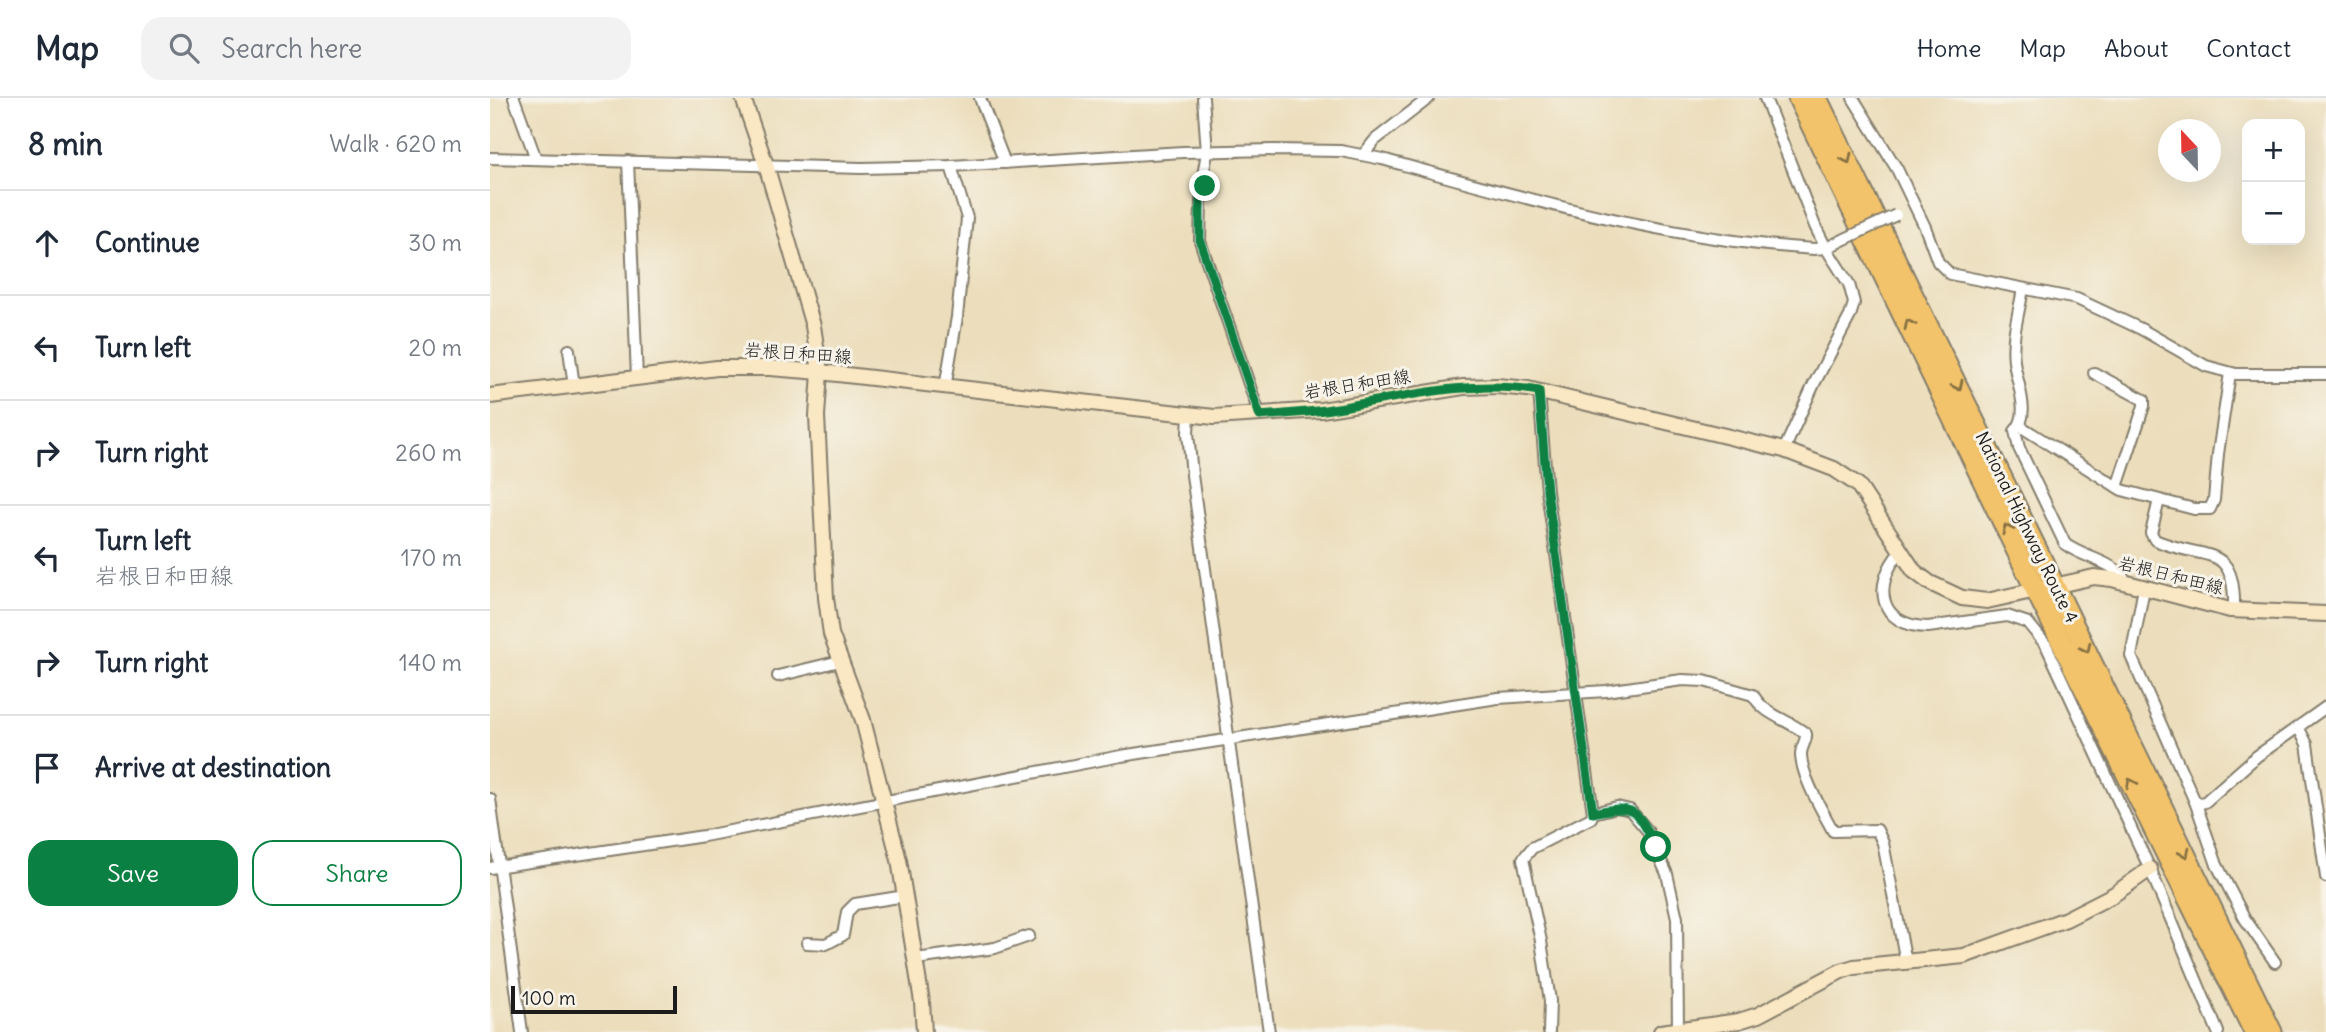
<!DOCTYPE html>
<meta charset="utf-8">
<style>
body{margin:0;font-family:Delius,"Klee One",sans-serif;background:#f2f2f3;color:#1f2937}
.controls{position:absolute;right:21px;top:21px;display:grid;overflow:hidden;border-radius:14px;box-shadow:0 7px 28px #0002}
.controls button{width:63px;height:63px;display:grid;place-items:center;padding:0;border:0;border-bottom:2px solid #e0e1e3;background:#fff;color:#1f2937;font:35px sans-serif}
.compass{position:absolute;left:1668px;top:21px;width:63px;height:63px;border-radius:50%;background:#fff;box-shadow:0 7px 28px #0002;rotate:338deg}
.scale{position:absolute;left:21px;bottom:18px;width:166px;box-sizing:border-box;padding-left:7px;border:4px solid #1c1c1c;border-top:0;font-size:19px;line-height:24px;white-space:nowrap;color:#1c1c1c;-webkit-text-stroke:5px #f7f3e8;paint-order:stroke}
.stop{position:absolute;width:21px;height:21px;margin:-16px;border:5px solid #0b8043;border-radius:50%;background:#fff}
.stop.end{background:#0b8043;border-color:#fff;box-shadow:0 2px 7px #0008}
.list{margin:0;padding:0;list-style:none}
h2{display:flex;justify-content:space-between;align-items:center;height:91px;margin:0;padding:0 28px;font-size:30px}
h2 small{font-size:23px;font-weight:400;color:#747a83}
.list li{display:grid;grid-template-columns:46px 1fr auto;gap:21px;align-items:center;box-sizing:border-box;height:105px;padding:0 28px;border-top:2px solid #e0e1e3}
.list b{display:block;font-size:26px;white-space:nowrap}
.list p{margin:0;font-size:23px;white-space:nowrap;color:#747a83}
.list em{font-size:23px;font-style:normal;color:#747a83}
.actions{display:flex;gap:14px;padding:21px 28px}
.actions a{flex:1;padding:16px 0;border:2px solid #0b8043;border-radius:21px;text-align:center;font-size:24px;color:#0b8043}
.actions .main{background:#0b8043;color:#fff}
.icon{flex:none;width:38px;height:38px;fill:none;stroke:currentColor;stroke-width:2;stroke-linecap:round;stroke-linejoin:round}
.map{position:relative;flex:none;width:1836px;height:934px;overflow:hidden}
header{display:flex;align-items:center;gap:42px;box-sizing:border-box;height:98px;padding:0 35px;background:#fff;border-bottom:2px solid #e0e1e3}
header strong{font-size:33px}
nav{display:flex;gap:38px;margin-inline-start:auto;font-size:24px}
.search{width:490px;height:63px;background:#f2f2f3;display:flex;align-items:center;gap:18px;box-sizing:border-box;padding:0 24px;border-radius:21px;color:#747a83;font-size:26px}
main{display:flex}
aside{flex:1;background:#fff}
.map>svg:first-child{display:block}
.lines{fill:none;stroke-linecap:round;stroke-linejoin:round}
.street-casing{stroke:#847d6c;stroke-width:14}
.secondary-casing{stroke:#847d6c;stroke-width:18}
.highway-casing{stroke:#847d6c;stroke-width:23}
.street{stroke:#fff;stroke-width:10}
.secondary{stroke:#fae7c3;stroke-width:14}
.highway{stroke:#f2c36a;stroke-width:19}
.street-bridge-casing{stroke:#847d6c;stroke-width:14;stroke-linecap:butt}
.street-bridge{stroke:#fff;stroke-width:10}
.oneway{stroke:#877043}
.route{stroke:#0b8043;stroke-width:9}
.labels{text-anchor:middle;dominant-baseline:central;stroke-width:6;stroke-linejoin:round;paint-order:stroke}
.street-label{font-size:18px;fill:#1c1c1c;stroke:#f7f3e8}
</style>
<header>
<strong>Map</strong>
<div class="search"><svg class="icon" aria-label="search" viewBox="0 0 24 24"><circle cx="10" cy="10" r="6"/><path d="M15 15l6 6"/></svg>Search here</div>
<nav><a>Home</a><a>Map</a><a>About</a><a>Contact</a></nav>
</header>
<main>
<aside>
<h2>8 min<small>Walk · 620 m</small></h2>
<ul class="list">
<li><svg class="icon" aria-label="ahead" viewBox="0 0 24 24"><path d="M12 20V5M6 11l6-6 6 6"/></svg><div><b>Continue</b></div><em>30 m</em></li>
<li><svg class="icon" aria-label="left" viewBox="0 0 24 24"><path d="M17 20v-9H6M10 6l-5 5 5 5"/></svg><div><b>Turn left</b></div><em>20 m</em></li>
<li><svg class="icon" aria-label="right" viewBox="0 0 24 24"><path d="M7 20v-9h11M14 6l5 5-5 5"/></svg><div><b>Turn right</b></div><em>260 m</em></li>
<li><svg class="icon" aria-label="left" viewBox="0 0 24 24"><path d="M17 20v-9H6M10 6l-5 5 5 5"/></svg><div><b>Turn left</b><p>岩根日和田線</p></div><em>170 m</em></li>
<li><svg class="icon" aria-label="right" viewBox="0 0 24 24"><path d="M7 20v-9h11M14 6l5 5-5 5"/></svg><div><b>Turn right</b></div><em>140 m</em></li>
<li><svg class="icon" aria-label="arrive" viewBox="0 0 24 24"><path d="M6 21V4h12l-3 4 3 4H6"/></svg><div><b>Arrive at destination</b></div></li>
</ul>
<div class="actions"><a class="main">Save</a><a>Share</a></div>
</aside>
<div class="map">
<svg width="1836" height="934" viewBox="0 0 1836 934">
<rect width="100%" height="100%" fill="#f7f3e8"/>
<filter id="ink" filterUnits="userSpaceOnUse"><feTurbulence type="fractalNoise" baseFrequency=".0143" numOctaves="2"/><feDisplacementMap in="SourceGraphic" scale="14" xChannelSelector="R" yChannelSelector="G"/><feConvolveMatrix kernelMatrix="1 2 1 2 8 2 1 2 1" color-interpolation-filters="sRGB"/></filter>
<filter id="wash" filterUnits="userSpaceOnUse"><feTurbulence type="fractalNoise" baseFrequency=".00686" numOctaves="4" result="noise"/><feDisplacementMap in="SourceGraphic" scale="28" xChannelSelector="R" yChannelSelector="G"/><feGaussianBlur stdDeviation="1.57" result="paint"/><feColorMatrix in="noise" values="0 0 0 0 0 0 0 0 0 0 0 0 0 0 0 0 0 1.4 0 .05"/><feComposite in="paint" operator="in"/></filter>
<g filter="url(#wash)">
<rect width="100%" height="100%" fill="#ecdebc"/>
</g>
<g filter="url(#ink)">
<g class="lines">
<g class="street-casing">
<g id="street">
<polyline points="24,0 46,61"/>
<polyline points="490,0 515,65"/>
<polyline points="713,0 717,54 714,72 715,88 711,103 710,143 770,318"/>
<polyline points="1275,0 1325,128 1336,150 1359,186 1364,205 1360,218 1324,286 1294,352"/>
<polyline points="1363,0 1407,71 1435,129 1448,164 1460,176 1587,201 1651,231 1716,268 1746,276 1836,276"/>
<polyline points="873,57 885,42 939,0"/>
<path d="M 0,60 L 371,70 L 461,68 L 693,54 L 783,52 L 851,53 L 892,61 C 1033,100 1177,142 1324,151 L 1336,150 L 1357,140"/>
<polyline points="138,63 147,280"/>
<path d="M 1533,191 C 1529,214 1521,240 1524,263 C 1526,284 1542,316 1525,333 L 1529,350 L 1575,446 C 1594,461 1625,462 1637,485"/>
<polyline points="79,252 84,288"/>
<polyline points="1604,275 1654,302 1654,308 1627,389"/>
<polyline points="455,290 467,219 477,120 461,68"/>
<polyline points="1049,293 1057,393 1103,715 1101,720 1042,750 1033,761 1051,843 1060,903 1059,934"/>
<polyline points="699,317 698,335 702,377 779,934"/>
<polyline points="1530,328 1632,392 1704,411 1720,411 1724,402 1728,356 1740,275"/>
<path d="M 1669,402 L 1661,435 L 1665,442 C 1715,464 1746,442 1744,512"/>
<path d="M 1410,454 C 1382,487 1388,528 1438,529 L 1517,518 L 1538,525 L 1556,547 L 1660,771 L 1728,934"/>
<polyline points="1654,490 1641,558 1706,706 1727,767 1755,821 1785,864"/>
<polyline points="288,578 350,563"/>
<polyline points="1808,629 1817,646 1836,779"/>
<polyline points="0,701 32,934"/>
<polyline points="1706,706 1715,704 1767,658 1836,609"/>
<polyline points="1103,715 1127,709 1140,712 1157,732 1177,776 1187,820 1188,932"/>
<path d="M 0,770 L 214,738 L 631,658 L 1008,600 L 1116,593 L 1192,582 L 1214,583 L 1263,597 C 1275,618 1298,621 1316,636 C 1317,643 1311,648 1311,656 C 1311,678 1333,714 1343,733 L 1387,732 L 1393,745 L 1416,864"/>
<polyline points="317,845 336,846 353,837 357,814 365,806 415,798"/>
<polyline points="426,861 505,850 539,838"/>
</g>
</g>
<g class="secondary-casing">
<g id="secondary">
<polyline points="253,0 276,67 323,228 330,274 327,318 336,500 341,536 373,622 409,762 432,904 434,934"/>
<polyline points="0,298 227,270 280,270 330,274 724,319 831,312 973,289 1007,288 1038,291 1294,352 1344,371 1368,387 1424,473 1440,485 1472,500 1497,503 1604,479 1622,481 1740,512 1836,516"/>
<polyline points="1171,934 1249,923 1268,917 1351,873 1364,869 1474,858 1576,821 1623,797 1660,771"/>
</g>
</g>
<g class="highway-casing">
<g id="highway">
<polyline points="1308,0 1546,493 1764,934"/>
<polyline points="1327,0 1782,934"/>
</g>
</g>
<use href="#street" class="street"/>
<use href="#secondary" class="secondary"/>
<use href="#highway" class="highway"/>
<g class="street-bridge-casing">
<polyline id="street-bridge" points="1357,140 1406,117"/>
</g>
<use href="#street-bridge" class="street-bridge"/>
</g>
<defs><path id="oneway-chevron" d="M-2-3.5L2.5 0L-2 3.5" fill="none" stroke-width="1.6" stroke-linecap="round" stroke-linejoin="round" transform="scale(1.75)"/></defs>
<g class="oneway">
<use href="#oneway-chevron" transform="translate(1357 61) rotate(64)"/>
<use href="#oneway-chevron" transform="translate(1419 226) rotate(-116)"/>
<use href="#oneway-chevron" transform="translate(1468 288) rotate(64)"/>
<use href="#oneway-chevron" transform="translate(1517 431) rotate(-115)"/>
<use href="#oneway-chevron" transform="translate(1596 550) rotate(64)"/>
<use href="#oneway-chevron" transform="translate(1641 685) rotate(-116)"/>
<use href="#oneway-chevron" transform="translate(1695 755) rotate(64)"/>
</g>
</g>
<g class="lines" filter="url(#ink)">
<path class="route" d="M 715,88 L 710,103 L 710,143 L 770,318 C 791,316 813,315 835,312 C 906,301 976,280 1049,293 L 1057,393 L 1103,715 C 1145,705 1147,712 1166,749"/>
</g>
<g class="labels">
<g class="street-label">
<text transform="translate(308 255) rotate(4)">岩根日和田線</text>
<text transform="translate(867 286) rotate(-9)">岩根日和田線</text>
<text transform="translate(1537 429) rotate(64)">National Highway Route 4</text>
<text transform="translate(1681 477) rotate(14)">岩根日和田線</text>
</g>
</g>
</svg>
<div class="controls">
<button>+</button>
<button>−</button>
</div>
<svg class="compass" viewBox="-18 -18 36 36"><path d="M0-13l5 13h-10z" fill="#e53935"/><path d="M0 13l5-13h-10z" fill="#747a83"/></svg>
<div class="scale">100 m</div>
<div class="stop" style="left:1166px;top:749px"></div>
<div class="stop end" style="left:715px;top:88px"></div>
</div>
</main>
